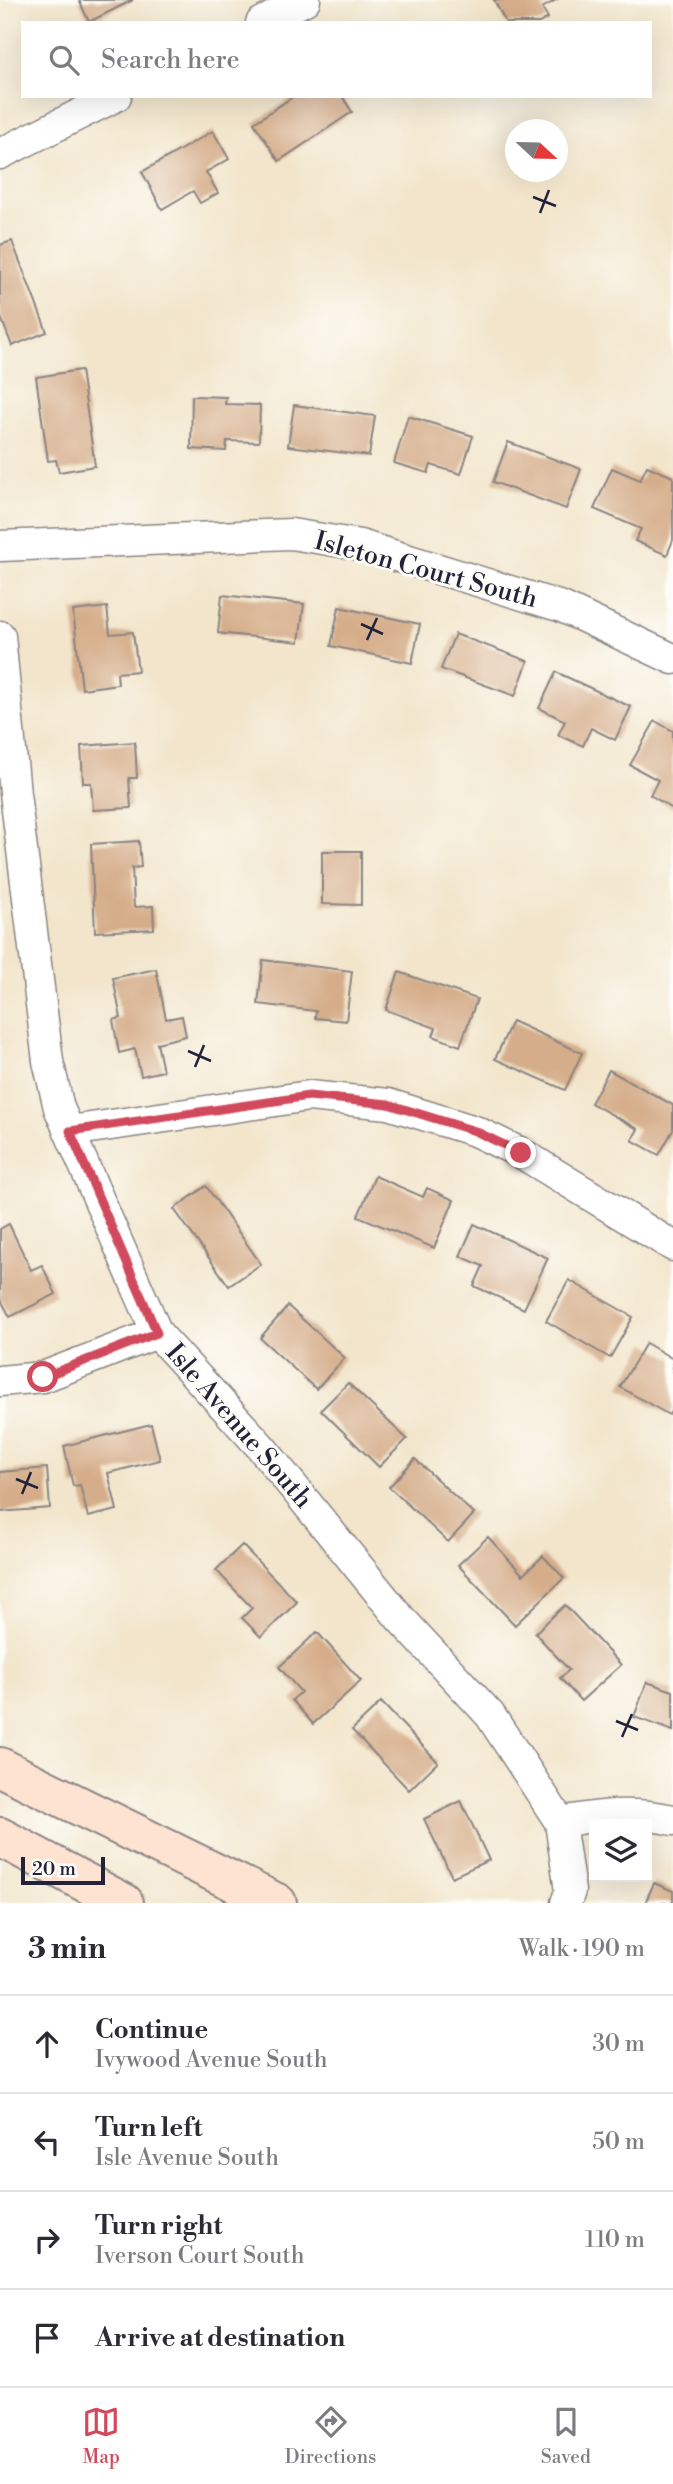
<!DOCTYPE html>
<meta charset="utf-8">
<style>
body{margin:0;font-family:"Libre Bodoni",serif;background:#f7f7f7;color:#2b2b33}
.controls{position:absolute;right:21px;bottom:21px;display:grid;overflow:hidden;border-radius:0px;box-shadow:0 7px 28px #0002}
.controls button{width:63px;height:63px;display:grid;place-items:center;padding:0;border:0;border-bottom:2px solid #e1e1e2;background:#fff;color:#2b2b33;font:35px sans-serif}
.compass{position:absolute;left:505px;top:119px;width:63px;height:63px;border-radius:50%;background:#fff;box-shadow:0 7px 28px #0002;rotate:112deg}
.scale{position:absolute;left:21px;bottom:18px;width:84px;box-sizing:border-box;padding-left:7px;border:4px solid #22223b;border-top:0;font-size:19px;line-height:24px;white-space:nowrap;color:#22223b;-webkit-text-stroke:5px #fdfcf7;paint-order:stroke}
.stop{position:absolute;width:21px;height:21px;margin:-16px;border:5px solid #d1495b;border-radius:50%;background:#fff}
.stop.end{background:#d1495b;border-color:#fff;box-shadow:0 2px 7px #0008}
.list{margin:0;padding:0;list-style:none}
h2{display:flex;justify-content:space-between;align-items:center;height:91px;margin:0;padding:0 28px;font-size:30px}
h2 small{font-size:23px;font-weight:400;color:#7c7c81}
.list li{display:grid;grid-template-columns:46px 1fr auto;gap:21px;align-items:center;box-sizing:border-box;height:98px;padding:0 28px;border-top:2px solid #e1e1e2}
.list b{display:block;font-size:26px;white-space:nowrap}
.list p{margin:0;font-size:23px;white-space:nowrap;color:#7c7c81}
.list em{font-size:23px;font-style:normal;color:#7c7c81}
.icon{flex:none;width:38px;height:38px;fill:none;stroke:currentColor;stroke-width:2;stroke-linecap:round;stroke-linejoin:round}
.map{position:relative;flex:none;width:673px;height:1903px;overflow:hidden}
.search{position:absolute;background:#fff;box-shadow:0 7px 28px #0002;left:21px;right:21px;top:21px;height:77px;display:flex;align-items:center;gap:18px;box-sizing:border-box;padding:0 24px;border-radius:0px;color:#7c7c81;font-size:26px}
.sheet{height:483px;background:#fff}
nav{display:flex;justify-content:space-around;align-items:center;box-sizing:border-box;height:98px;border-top:2px solid #e1e1e2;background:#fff;font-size:19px;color:#7c7c81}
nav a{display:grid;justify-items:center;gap:4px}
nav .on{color:#d1495b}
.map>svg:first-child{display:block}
.building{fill:#d5ad8a}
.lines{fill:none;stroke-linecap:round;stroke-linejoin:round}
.street-casing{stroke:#8a8483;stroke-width:33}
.secondary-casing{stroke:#8a8483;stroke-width:42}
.street{stroke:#fff;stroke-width:30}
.secondary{stroke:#fee3d2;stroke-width:38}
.route{stroke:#d1495b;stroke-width:9}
.ticks{fill:none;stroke:#22223b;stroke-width:2.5}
.labels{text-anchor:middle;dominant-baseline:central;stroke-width:6;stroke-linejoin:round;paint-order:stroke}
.street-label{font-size:26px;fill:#22223b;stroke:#fdfcf7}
</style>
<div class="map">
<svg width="673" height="1903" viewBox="0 0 673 1903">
<rect width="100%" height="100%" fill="#fdfcf7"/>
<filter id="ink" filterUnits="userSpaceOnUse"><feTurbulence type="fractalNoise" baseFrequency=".0143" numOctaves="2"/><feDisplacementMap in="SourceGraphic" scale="14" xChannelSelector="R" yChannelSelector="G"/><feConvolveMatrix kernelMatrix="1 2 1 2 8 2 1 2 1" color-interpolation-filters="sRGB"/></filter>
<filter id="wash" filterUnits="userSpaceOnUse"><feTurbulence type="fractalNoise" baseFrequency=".00686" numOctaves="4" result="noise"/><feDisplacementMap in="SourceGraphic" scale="28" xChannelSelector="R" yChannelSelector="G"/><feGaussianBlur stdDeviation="1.57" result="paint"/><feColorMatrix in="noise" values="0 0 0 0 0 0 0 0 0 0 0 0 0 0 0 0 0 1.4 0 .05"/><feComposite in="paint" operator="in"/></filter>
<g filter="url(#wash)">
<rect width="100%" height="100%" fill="#f2e5cb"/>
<g id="blocks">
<g class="building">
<polygon points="79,0 133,0 89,22"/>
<polygon points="494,0 556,0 542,8 548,18 539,23 506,23"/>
<polygon points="294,96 342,96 352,112 279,161 254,123"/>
<polygon points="213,131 229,159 206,172 218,193 200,203 193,191 162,209 142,172"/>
<polygon points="12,241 47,332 12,346 0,315 0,245"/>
<polygon points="81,370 95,466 59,472 56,460 48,461 36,377"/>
<polygon points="192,396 226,397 225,404 260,405 259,442 227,441 226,451 191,449"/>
<polygon points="294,405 375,416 369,456 288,446"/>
<polygon points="408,416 473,436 461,474 431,465 428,473 394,463"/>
<polygon points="508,442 581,469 566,509 493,482"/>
<polygon points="647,466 673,477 673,540 667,555 635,541 641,529 594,509 612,468 640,480"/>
<polygon points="222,595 304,604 299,642 218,633"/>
<polygon points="107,607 110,634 133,632 138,671 117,673 118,684 82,689 73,611"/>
<polygon points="339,607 420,624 412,663 331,646"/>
<polygon points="455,634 528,661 515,696 441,669"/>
<polygon points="556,672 631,707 615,740 591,728 583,746 558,735 565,721 539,708"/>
<polygon points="655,721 673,731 673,809 650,795 658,780 630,765"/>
<polygon points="135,742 137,778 129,778 131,808 93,810 91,783 83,783 81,746"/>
<polygon points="139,841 141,867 132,868 134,907 153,906 154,929 95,932 91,844"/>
<polygon points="322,851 361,851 361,905 322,904"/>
<polygon points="263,960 352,971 346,1021 315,1018 316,1011 258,1004"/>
<polygon points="156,969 166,1019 182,1016 186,1036 157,1043 163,1071 141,1076 135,1049 119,1053 113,1020 121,1018 113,978"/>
<polygon points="399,972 477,999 460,1046 433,1036 436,1028 386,1010"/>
<polygon points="512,1021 582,1053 565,1090 495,1059"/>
<polygon points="609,1070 673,1105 673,1130 659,1155 632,1140 638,1129 591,1103"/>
<polygon points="375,1176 423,1197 427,1188 454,1200 434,1248 358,1216"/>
<polygon points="206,1186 261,1264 229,1286 174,1209"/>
<polygon points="9,1224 31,1270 42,1265 56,1294 10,1317 0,1298 0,1229"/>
<polygon points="474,1224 548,1258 524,1309 474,1286 483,1266 460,1256"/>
<polygon points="569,1280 633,1317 610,1358 546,1321"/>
<polygon points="288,1306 345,1358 316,1389 260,1338"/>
<polygon points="646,1343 673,1359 673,1408 669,1415 620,1387"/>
<polygon points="348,1383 407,1439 379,1467 321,1410"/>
<polygon points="151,1424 160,1460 108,1473 117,1510 88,1517 80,1485 73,1486 64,1446"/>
<polygon points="415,1459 474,1514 448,1542 389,1487"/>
<polygon points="47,1468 50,1508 0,1512 0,1472"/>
<polygon points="488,1537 523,1575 543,1556 564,1578 515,1625 458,1565"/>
<polygon points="242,1545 297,1602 261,1637 242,1618 252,1608 216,1570"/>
<polygon points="565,1605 621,1665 581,1701 560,1678 569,1670 535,1633"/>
<polygon points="317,1632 361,1681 313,1724 292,1700 301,1692 279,1667"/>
<polygon points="647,1682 673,1691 673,1731 634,1717"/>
<polygon points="381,1702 438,1762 409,1790 352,1730"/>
<polygon points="461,1801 489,1860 452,1877 424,1819"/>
<polygon points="654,1883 673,1891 673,1903 645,1903"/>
</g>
</g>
</g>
<g filter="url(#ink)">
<use href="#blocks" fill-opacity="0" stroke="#8a8483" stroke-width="2"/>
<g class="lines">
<g class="street-casing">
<g id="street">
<polyline points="261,23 305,0"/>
<polyline points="0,154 116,96"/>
<polyline points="0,546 291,534 360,545 562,607 673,659"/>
<polyline points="0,636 15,793 48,1061 59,1108 157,1333 261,1447 400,1618 490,1715 560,1822 570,1891 566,1903"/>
<polyline points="70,1131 309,1096 388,1104 475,1131 521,1153 673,1246"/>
<polyline points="0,1381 43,1377 157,1333"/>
<path d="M 560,1822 C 600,1815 633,1811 673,1820"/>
</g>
</g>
<g class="secondary-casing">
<g id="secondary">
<polyline points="0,1767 277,1903"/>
<polyline points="0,1837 124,1903"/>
</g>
</g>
<use href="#street" class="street"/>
<use href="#secondary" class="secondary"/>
</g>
</g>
<g class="lines" filter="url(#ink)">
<polyline class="route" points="43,1377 157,1333 70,1131 309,1096 388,1104 475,1131 521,1153"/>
</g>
<path class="ticks" d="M 533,197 L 556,206M 540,213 L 549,190M 361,624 L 383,634M 367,640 L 377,618M 188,1051 L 211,1061M 195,1067 L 204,1045M 16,1479 L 38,1488M 22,1494 L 31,1472M 616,1721 L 638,1730M 622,1737 L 632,1714"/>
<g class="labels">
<g class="street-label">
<text transform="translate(426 570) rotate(15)">Isleton Court South</text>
<text transform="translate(239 1426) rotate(49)">Isle Avenue South</text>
</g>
</g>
</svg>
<div class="controls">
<button><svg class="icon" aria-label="layers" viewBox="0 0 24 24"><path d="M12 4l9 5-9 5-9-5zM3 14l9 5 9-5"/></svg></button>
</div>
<svg class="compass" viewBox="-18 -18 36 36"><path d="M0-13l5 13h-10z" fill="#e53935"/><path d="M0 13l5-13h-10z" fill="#7c7c81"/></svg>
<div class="scale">20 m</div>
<div class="stop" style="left:43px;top:1377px"></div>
<div class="stop end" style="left:521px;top:1153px"></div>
<div class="search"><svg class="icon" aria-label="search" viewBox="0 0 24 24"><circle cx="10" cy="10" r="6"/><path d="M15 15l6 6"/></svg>Search here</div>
</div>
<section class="sheet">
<h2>3 min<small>Walk · 190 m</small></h2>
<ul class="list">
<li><svg class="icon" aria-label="ahead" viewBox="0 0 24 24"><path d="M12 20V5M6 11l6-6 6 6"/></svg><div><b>Continue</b><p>Ivywood Avenue South</p></div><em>30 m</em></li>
<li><svg class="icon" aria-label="left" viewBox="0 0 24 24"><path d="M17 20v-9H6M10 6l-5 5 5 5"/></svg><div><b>Turn left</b><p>Isle Avenue South</p></div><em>50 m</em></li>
<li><svg class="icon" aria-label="right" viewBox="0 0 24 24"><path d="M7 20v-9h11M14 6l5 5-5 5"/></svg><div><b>Turn right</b><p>Iverson Court South</p></div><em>110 m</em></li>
<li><svg class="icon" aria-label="arrive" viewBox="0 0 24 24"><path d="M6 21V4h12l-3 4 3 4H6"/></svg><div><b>Arrive at destination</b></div></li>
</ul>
</section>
<nav>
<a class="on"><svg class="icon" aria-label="map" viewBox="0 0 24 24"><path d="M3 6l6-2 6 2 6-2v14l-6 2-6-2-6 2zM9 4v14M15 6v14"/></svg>Map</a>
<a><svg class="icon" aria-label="directions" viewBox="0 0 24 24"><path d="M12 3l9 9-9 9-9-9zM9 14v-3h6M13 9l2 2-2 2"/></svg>Directions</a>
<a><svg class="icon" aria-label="saved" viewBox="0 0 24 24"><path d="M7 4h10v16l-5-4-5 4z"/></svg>Saved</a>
</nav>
